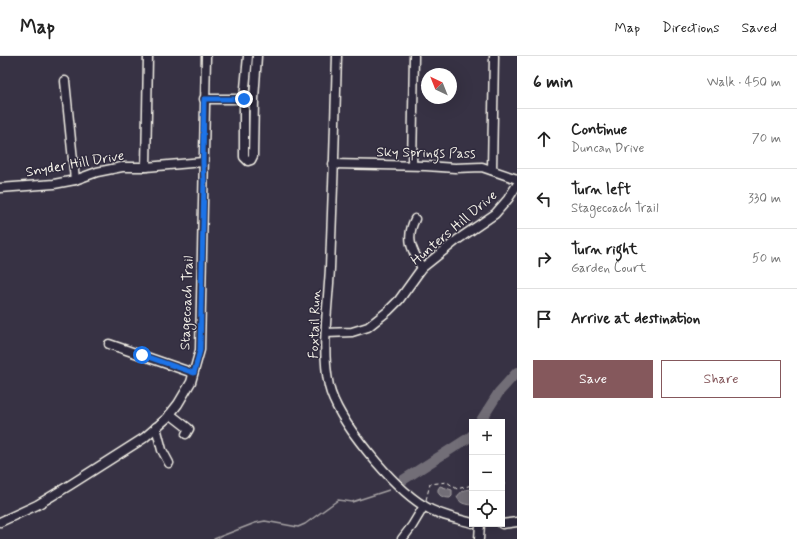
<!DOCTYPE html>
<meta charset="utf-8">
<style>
body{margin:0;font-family:Mynerve,sans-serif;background:#f2f2f2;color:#222}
.controls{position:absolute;right:12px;bottom:12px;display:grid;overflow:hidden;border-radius:0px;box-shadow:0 4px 16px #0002}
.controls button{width:36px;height:36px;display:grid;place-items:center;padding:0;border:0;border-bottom:1px solid #e0e0e0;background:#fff;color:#222;font:20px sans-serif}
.compass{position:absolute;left:421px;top:12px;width:36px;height:36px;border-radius:50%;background:#fff;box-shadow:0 4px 16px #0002;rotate:317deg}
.stop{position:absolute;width:12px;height:12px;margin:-9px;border:3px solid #1a73e8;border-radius:50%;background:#fff}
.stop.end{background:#1a73e8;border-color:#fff;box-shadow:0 1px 4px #0008}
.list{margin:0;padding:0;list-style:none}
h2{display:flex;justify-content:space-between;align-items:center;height:52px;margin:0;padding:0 16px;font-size:17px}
h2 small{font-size:13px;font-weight:400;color:#767676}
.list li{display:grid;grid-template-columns:26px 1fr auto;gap:12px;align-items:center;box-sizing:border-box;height:60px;padding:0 16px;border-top:1px solid #e0e0e0}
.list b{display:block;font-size:15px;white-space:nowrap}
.list p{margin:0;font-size:13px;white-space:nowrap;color:#767676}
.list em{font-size:13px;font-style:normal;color:#767676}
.actions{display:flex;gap:8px;padding:12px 16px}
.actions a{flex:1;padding:9px 0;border:1px solid #85585c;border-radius:0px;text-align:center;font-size:14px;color:#85585c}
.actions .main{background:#85585c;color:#fff}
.icon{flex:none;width:22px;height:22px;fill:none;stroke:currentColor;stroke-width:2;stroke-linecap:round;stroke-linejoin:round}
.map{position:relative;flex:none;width:517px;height:483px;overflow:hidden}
header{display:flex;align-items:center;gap:24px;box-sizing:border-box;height:56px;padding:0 20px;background:#fff;border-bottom:1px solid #e0e0e0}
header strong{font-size:19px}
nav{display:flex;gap:22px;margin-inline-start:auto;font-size:14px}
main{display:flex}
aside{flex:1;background:#fff}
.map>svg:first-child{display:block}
.water{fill:#726e77;stroke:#a6a2a4}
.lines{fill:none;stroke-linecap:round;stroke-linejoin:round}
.stream{stroke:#a6a2a4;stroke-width:1.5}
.river{stroke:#726e77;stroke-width:10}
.minor-casing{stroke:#f4f1e8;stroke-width:11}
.path{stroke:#f4f1e8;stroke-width:1;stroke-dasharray:4 3;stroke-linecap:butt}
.minor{stroke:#2f2a3d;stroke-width:8}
.route{stroke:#1a73e8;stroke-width:5}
.labels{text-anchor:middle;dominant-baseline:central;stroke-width:3;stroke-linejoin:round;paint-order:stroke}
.street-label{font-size:14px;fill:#f4f1e8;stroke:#2f2a3d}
</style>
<header>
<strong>Map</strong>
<nav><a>Map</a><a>Directions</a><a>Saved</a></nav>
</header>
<main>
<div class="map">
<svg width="517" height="483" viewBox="0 0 517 483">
<rect width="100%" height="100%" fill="#373244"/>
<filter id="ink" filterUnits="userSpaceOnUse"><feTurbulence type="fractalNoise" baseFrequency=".025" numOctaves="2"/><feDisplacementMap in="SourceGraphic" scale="8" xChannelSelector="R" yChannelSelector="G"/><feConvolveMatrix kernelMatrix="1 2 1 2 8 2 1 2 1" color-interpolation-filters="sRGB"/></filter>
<g filter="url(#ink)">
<g class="water">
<path d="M 440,430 L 452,434 L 452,440 L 450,442 C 444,442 437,440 438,433 Z"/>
<path d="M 472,433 L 472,449 C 465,448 460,448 457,441 C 461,435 465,433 472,433 Z"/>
</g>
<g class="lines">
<polyline class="stream" points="214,483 255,467 265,465 298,471 305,468 338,444 352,446 389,434"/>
<g class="river">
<polyline points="480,366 499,336 517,316"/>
<polyline points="403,424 470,381 472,379"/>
</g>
<g class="minor-casing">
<g id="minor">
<polyline points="248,0 244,43 244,101 248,105 251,104 253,100 254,43 257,0"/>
<path d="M 337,0 C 335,71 333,141 330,212 C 328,251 321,292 329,330 C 337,365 393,431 424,450 C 438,459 455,462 472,467"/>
<polyline points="65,25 75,124"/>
<polyline points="204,43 249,43"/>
<polyline points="333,108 426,110 455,112 482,111 517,123"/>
<polyline points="412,109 414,0"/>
<polyline points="146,111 148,0"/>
<polyline points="492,114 494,0"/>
<polyline points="0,132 54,128 75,124 97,116 122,111 146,111 203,106"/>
<path d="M 415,163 C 405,183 412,194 422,212"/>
<polyline points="326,277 352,276 368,271 388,255 399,244 422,212 457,184 495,158 508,143 517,129"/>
<polyline points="109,288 193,317"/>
<polyline points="170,358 188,372 189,373 186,378"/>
<polyline points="156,371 162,394 169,407"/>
<polyline points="0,466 37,449 70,429 144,382 167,362 178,348 191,326 200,294 206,0"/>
<polyline points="502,468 517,466"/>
<polyline points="402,483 412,470 424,450"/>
<polyline points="479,483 480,468"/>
</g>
</g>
<g class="path">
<polyline points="502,428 508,428"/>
<polyline points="426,444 430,428 447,426 457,433 472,429"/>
</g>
<use href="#minor" class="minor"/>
</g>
</g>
<g class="lines" filter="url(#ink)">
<polyline class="route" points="142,299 194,317 200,294 204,125 203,106 204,43 244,43"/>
</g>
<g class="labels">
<g class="street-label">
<text transform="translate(426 97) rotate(1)">Sky Springs Pass</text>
<text transform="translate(75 108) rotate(-10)">Snyder Hill Drive</text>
<text transform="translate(454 172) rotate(-40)">Hunters Hill Drive</text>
<text transform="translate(187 247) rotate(-88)">Stagecoach Trail</text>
<text transform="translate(315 268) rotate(-88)">Foxtail Run</text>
</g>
</g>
</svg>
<div class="controls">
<button>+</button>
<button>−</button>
<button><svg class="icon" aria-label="locate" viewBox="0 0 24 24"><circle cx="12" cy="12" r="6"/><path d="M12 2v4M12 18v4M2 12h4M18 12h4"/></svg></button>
</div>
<svg class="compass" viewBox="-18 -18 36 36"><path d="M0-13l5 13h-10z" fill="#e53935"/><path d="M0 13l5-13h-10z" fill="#767676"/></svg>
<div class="stop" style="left:142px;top:299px"></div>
<div class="stop end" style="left:244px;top:43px"></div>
</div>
<aside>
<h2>6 min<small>Walk · 450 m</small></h2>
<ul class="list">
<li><svg class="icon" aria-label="ahead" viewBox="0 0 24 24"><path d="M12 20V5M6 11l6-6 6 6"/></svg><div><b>Continue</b><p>Duncan Drive</p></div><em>70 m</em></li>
<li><svg class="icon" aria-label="left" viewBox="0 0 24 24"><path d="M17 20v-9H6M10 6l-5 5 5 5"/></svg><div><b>Turn left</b><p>Stagecoach Trail</p></div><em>330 m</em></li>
<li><svg class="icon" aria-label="right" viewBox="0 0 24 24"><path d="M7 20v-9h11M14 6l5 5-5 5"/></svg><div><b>Turn right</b><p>Garden Court</p></div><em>50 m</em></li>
<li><svg class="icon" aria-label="arrive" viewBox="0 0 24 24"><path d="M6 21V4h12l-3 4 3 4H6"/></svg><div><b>Arrive at destination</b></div></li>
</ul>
<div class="actions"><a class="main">Save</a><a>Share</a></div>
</aside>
</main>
